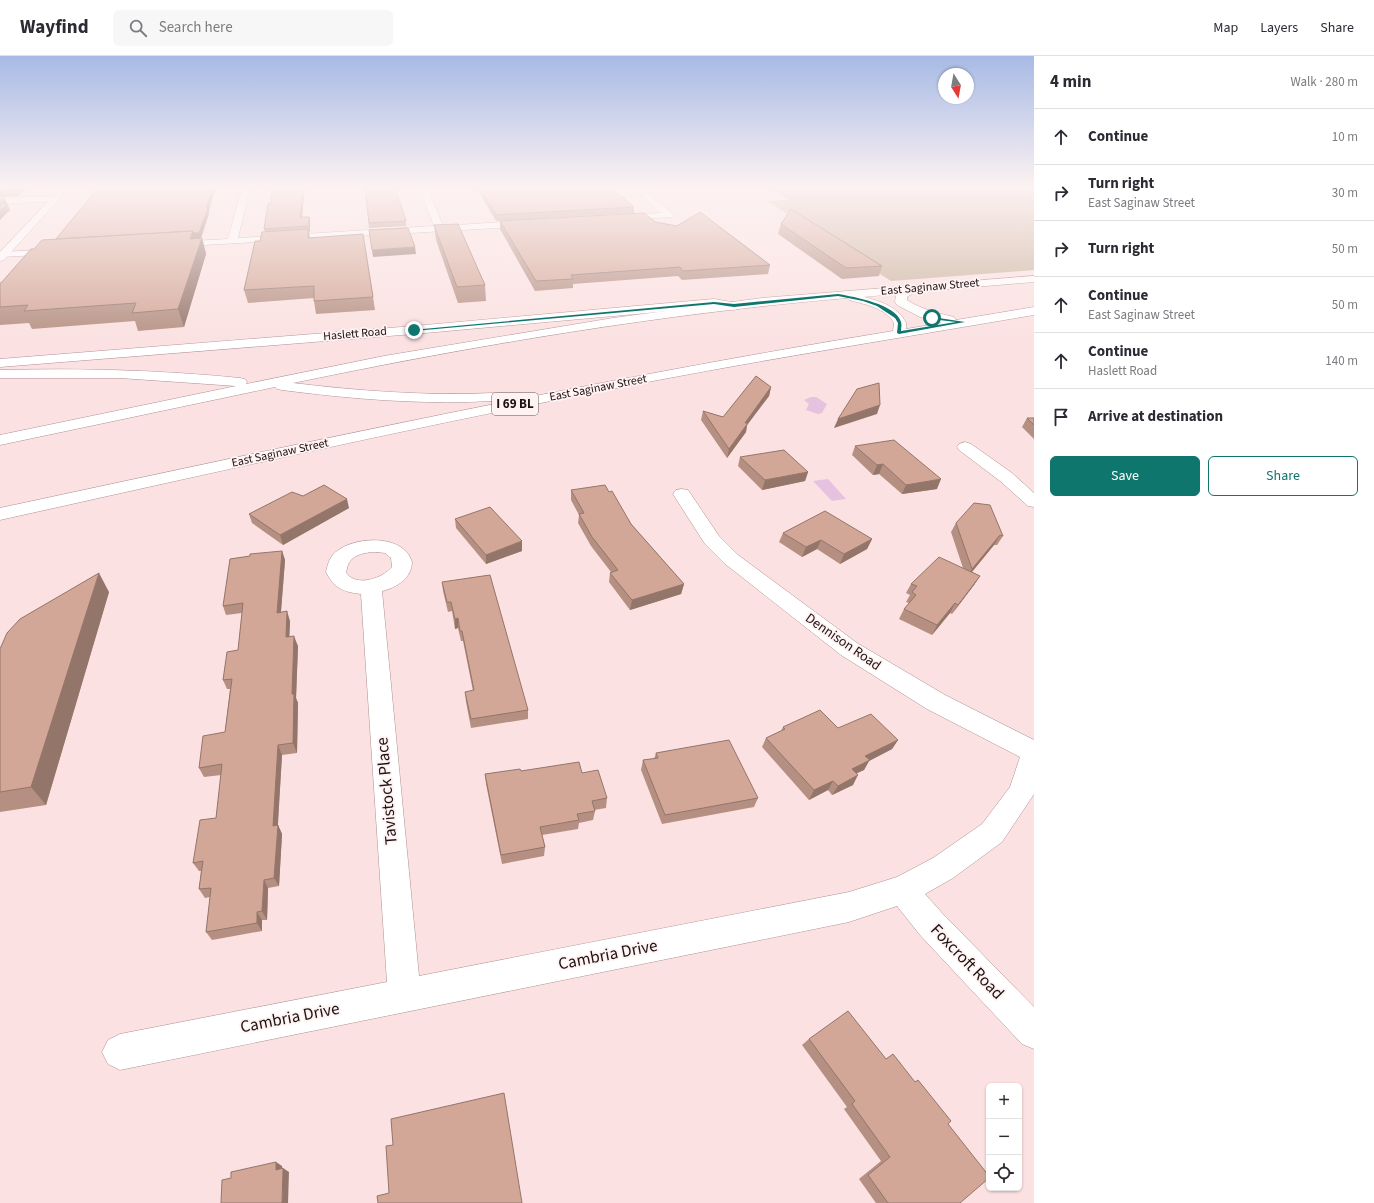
<!DOCTYPE html>
<meta charset="utf-8">
<style>
body{margin:0;font-family:"Source Sans 3",sans-serif;background:#f7f7f7;color:#2b2b33}
.controls{position:absolute;right:12px;bottom:12px;display:grid;overflow:hidden;border-radius:6px;box-shadow:0 1px 3px #0004}
.controls button{width:36px;height:36px;display:grid;place-items:center;padding:0;border:0;border-bottom:1px solid #e1e1e2;background:#fff;color:#2b2b33;font:20px sans-serif}
.compass{position:absolute;left:938px;top:12px;width:36px;height:36px;border-radius:50%;background:#fff;box-shadow:0 1px 3px #0004;rotate:169deg}
.stop{position:absolute;width:12px;height:12px;margin:-9px;border:3px solid #0f766e;border-radius:50%;background:#fff}
.stop.end{background:#0f766e;border-color:#fff;box-shadow:0 1px 4px #0008}
.list{margin:0;padding:0;list-style:none}
h2{display:flex;justify-content:space-between;align-items:center;height:52px;margin:0;padding:0 16px;font-size:17px}
h2 small{font-size:13px;font-weight:400;color:#7c7c81}
.list li{display:grid;grid-template-columns:26px 1fr auto;gap:12px;align-items:center;box-sizing:border-box;height:56px;padding:0 16px;border-top:1px solid #e1e1e2}
.list b{display:block;font-size:15px;white-space:nowrap}
.list p{margin:0;font-size:13px;white-space:nowrap;color:#7c7c81}
.list em{font-size:13px;font-style:normal;color:#7c7c81}
.actions{display:flex;gap:8px;padding:12px 16px}
.actions a{flex:1;padding:9px 0;border:1px solid #0f766e;border-radius:6px;text-align:center;font-size:14px;color:#0f766e}
.actions .main{background:#0f766e;color:#fff}
.icon{flex:none;width:22px;height:22px;fill:none;stroke:currentColor;stroke-width:2;stroke-linecap:round;stroke-linejoin:round}
.map{position:relative;flex:none;width:1034px;height:1147px;overflow:hidden}
header{display:flex;align-items:center;gap:24px;box-sizing:border-box;height:56px;padding:0 20px;background:#fff;border-bottom:1px solid #e1e1e2}
header strong{font-size:19px}
nav{display:flex;gap:22px;margin-inline-start:auto;font-size:14px}
.search{width:280px;height:36px;background:#f7f7f7;display:flex;align-items:center;gap:10px;box-sizing:border-box;padding:0 14px;border-radius:6px;color:#7c7c81;font-size:15px}
main{display:flex}
aside{flex:1;background:#fff}
.map>svg:first-child{display:block}
.green{fill:#c9b29d}
.water{fill:#e6c2e1}
.lines{fill:none;stroke-linecap:round;stroke-linejoin:round}
.minor-casing{stroke:#af9192;stroke-width:1}
.tertiary-casing{stroke:#af9192;stroke-width:1}
.secondary-casing{stroke:#af9192;stroke-width:1}
.primary-casing{stroke:#af9192;stroke-width:1}
.minor{fill:#fff;fill-rule:evenodd}
.tertiary{fill:#fff;fill-rule:evenodd}
.secondary{fill:#fff;fill-rule:evenodd}
.primary{fill:#fff;fill-rule:evenodd}
.wall{fill:#b59082}
.shaded-wall{fill:#94756a}
.building{fill:#d3a797;stroke:#94756a}
.route{fill:#0f766e}
.labels{text-anchor:middle;dominant-baseline:central;stroke-width:3.5;stroke-linejoin:round;paint-order:stroke}
.far-street-label{font-size:12px;fill:#1d1212;stroke:#fff2f2}
.shield{fill:#fff2f2;stroke:#615555;stroke-width:1}
.shield-label{font-size:13px;font-weight:bold;fill:#1d1212}
.street-label{font-size:14px;fill:#1d1212;stroke:#fff2f2}
.near-street-label{font-size:17px;fill:#1d1212;stroke:#fff2f2}
</style>
<header>
<strong>Wayfind</strong>
<div class="search"><svg class="icon" aria-label="search" viewBox="0 0 24 24"><circle cx="10" cy="10" r="6"/><path d="M15 15l6 6"/></svg>Search here</div>
<nav><a>Map</a><a>Layers</a><a>Share</a></nav>
</header>
<main>
<div class="map">
<svg width="1034" height="1147" viewBox="0 0 1034 1147">
<rect width="100%" height="100%" fill="#fbe1e1"/>
<polygon class="green" points="768,131 1034,131 1034,214 891,225 767,145 789,144"/>
<g class="water">
<polygon points="811,341 816,341 827,348 822,357 818,358 806,354 809,348 804,344"/>
<polygon points="828,423 846,443 832,445 813,425"/>
</g>
<g class="lines">
<g class="minor-casing">
<g id="minor">
<polygon points="242,131 250,131 238,182 434,170 419,131 427,131 443,170 531,164 536,167 531,170 170,191 169,189 174,186 228,183"/>
<polygon points="632,131 641,131 672,157 674,159 672,161 616,164 614,162 619,159 661,157"/>
<polygon points="55,140 59,143 58,145 0,148 0,142"/>
<polygon points="55,193 60,196 59,198 0,201 0,197 3,196"/>
<polygon points="965,386 971,388 1012,417 1034,437 1034,451 1028,450 1000,425 959,394 957,391 959,388"/>
<path d="M 682,433 L 688,434 L 719,480 L 738,499 L 857,587 L 945,639 L 1034,684 L 1034,738 L 1002,786 L 953,822 L 925,838 L 942,857 L 1034,951 L 1034,993 L 1022,988 L 920,879 L 897,850 L 849,866 L 120,1014 L 108,1008 L 102,996 L 108,984 L 120,978 L 387,926 L 361,538 C 343,536 334,532 326,516 C 328,507 330,500 337,495 C 356,480 404,478 412,506 C 412,522 396,532 382,535 L 419,920 L 849,836 L 897,821 L 933,802 L 982,768 L 1010,731 L 1020,701 L 927,653 L 841,599 L 724,507 L 705,488 L 673,438 L 676,434 ZM 377,496 L 385,497 L 391,502 L 392,511 C 383,522 358,531 347,518 C 345,516 346,515 347,513 C 349,499 364,496 377,496 Z"/>
</g>
</g>
<g class="tertiary-casing">
<polygon id="tertiary" points="62,131 70,131 4,204 0,205 0,196"/>
</g>
<g class="secondary-casing">
<polygon id="secondary" points="714,243 738,247 740,250 738,253 734,254 714,251 414,278 0,311 0,303 414,270"/>
</g>
<g class="primary-casing">
<path id="primary" d="M 1034,220 L 1034,226 L 915,236 L 907,241 L 907,244 C 923,254 937,257 954,261 L 956,264 L 1034,251 L 1034,259 C 888,284 741,307 596,336 C 396,375 198,420 0,464 L 0,452 C 297,388 593,324 893,275 L 894,267 C 887,252 863,248 849,244 L 847,242 C 661,258 476,289 293,327 C 359,335 426,340 493,337 L 498,338 L 500,341 L 498,344 L 493,345 C 422,349 352,343 282,334 L 277,333 L 275,331 L 0,389 L 0,379 L 236,330 L 120,322 L 0,322 L 0,314 C 80,312 160,314 240,322 L 245,323 L 247,326 L 246,328 L 384,300 L 613,262 L 762,242 ZM 896,238 L 895,246 L 897,249 L 920,261 L 942,267 L 906,273 L 906,267 C 899,251 880,245 864,241 Z"/>
</g>
<use href="#minor" class="minor"/>
<use href="#tertiary" class="tertiary"/>
<use href="#secondary" class="secondary"/>
<use href="#primary" class="primary"/>
</g>
<g class="wall">
<polygon points="99,131 216,131 209,154 209,157 201,182 195,183 202,182 206,198 184,271 138,275 135,265 32,273 29,267 0,269 0,227 1,227 34,193 56,183"/>
<polygon points="305,131 302,161 309,161 310,166 310,176 309,176 310,182 373,241 375,254 316,258 314,245 314,242 248,247 244,234 260,185 265,176 264,173 271,147"/>
<polygon points="365,131 406,165 406,170 369,172"/>
<polygon points="476,131 608,131 617,138 634,151 634,157 496,165"/>
<polygon points="500,165 655,166 770,209 768,218 682,224 678,220 573,228 573,232 535,235 500,173"/>
<polygon points="781,168 882,210 879,220 842,223 778,178"/>
<polygon points="434,169 485,229 486,245 458,247 436,184"/>
<polygon points="771,331 769,340 747,369 746,376 727,402 701,364 703,355 723,361"/>
<polygon points="1027,362 1034,362 1034,383 1022,371"/>
<polygon points="855,390 937,433 902,438 879,418 873,419 852,399"/>
<polygon points="740,401 808,416 805,425 762,434 738,410"/>
<polygon points="571,434 609,436 631,468 684,528 681,538 630,554 609,526 610,517 611,516 591,490 578,467 579,459 571,444"/>
<polygon points="303,440 349,452 283,489 252,467 249,458"/>
<polygon points="455,463 522,495 486,508 456,472"/>
<polygon points="956,467 1003,480 997,489 994,489 972,516 980,520 974,529 952,558 950,557 932,579 899,563 904,553 909,547 906,546 910,539 906,537 911,528 963,512 951,476"/>
<polygon points="783,477 872,483 867,493 840,508 817,493 802,501 779,486"/>
<polygon points="282,495 285,504 281,556 290,565 289,580 298,590 296,642 298,647 297,697 282,699 278,769 282,778 279,830 268,832 267,864 262,864 262,875 212,884 206,876 210,841 205,842 199,833 201,815 199,815 193,807 216,762 221,719 204,721 199,712 225,676 230,633 227,633 223,624 238,594 242,557 226,559 223,550"/>
<polygon points="442,526 528,654 528,663 471,672 466,646 465,636 473,635 463,585 461,585 458,572 455,573 452,555 448,556 443,535"/>
<polygon points="109,536 46,749 0,756 0,593"/>
<polygon points="783,671 838,672 898,684 892,693 869,705 864,714 856,717 853,729 832,739 828,734 809,744 762,691 766,682 781,675"/>
<polygon points="656,697 758,742 754,751 662,768 641,714 643,704 654,703"/>
<polygon points="521,715 582,717 607,742 606,752 594,754 595,755 593,764 579,767 578,773 542,779 545,791 544,800 502,808 486,728 485,718"/>
<polygon points="809,983 886,1003 948,1068 960,1147 876,1147 859,1123 881,1105 844,1053 847,1051 802,989"/>
</g>
<g class="shaded-wall">
<polygon points="19,131 28,131 18,140 0,141 0,135"/>
<polygon points="213,131 216,131 209,154 209,157 201,182 191,183 193,175 206,152"/>
<polygon points="304,131 305,131 301,167 300,161"/>
<polygon points="5,143 10,154 0,164 0,147"/>
<polygon points="309,161 310,166 310,176 309,170"/>
<polygon points="202,182 206,198 184,271 178,253"/>
<polygon points="415,191 416,198 373,201 372,194"/>
<polygon points="771,331 769,340 747,369 746,376 727,402 729,393 745,367"/>
<polygon points="880,349 877,358 834,372 838,363"/>
<polygon points="883,408 879,418 873,419 877,409"/>
<polygon points="808,416 805,425 762,434 765,424"/>
<polygon points="941,423 937,433 902,438 906,429"/>
<polygon points="347,443 349,452 283,489 280,479"/>
<polygon points="1000,479 994,489 966,523 972,513"/>
<polygon points="872,483 867,493 840,508 844,498"/>
<polygon points="821,484 817,493 802,501 806,491"/>
<polygon points="522,485 522,495 486,508 486,499"/>
<polygon points="282,495 285,504 280,567 277,557"/>
<polygon points="99,517 109,536 46,749 31,731"/>
<polygon points="980,520 974,529 952,558 958,549"/>
<polygon points="684,528 681,538 630,554 632,544"/>
<polygon points="955,547 950,557 932,579 937,569"/>
<polygon points="287,555 290,565 289,591 286,581"/>
<polygon points="458,562 458,572 455,573 455,563"/>
<polygon points="294,580 298,590 296,642 298,647 297,697 293,687 292,638"/>
<polygon points="898,684 892,693 869,705 864,714 847,722 852,713 865,700"/>
<polygon points="278,689 282,699 277,779 273,770"/>
<polygon points="858,719 853,729 832,739 838,730"/>
<polygon points="833,725 828,734 809,744 814,734"/>
<polygon points="278,769 282,778 279,830 274,822"/>
<polygon points="264,824 268,832 267,864 262,855"/>
<polygon points="257,856 262,864 262,875 257,867"/>
<polygon points="276,1106 282,1110 282,1118 276,1114"/>
<polygon points="283,1112 289,1116 288,1147 282,1147"/>
</g>
<g class="building">
<polygon points="0,131 19,131 15,134 0,135"/>
<polygon points="99,131 213,131 206,152 208,152 199,177 194,177 193,175 56,183"/>
<polygon points="272,131 304,131 300,161 309,161 309,170 264,173 268,148 271,147"/>
<polygon points="365,131 395,131 406,165 369,167"/>
<polygon points="479,131 608,131 617,138 619,138 634,151 496,159"/>
<polygon points="0,143 5,143 0,147"/>
<polygon points="0,148 7,148 0,155"/>
<polygon points="791,153 882,210 846,212 781,168"/>
<polygon points="700,156 770,209 683,215 680,211 571,219 573,223 536,225 500,165 644,157 655,166 677,170"/>
<polygon points="458,168 485,229 457,231 434,169"/>
<polygon points="408,172 415,191 372,194 369,174"/>
<polygon points="308,173 308,182 363,178 373,241 314,245 314,230 244,234 255,185 260,185 262,176"/>
<polygon points="193,175 190,183 202,182 178,253 132,257 136,247 24,255 28,249 0,251 0,227 1,227 31,193 34,193 42,184"/>
<polygon points="756,320 771,331 745,367 748,367 729,393 703,355 723,361"/>
<polygon points="879,327 880,349 838,363 857,333"/>
<polygon points="1027,362 1034,362 1034,369"/>
<polygon points="894,384 941,423 906,429 883,408 877,409 855,390"/>
<polygon points="784,394 808,416 765,424 740,401"/>
<polygon points="324,429 347,443 280,479 249,458 292,436 303,440"/>
<polygon points="605,429 609,436 612,435 631,468 684,528 632,544 610,517 618,514 592,481 579,458 584,457 571,434"/>
<polygon points="974,447 990,449 1003,480 1000,479 972,513 956,467"/>
<polygon points="490,451 522,485 486,499 455,463"/>
<polygon points="825,455 872,483 844,498 821,484 806,491 783,477"/>
<polygon points="282,495 277,557 287,555 286,581 294,580 292,638 294,638 293,687 278,689 273,770 278,769 274,822 264,824 262,855 257,856 257,867 206,876 211,832 199,833 203,805 193,807 200,764 216,762 222,708 199,712 203,680 225,676 232,623 223,624 227,596 238,594 243,547 223,550 230,503 250,500 250,498"/>
<polygon points="939,501 980,520 958,549 955,547 937,569 904,553 916,539 912,536 917,530 911,528"/>
<polygon points="99,517 31,731 0,736 0,593 7,577 20,563"/>
<polygon points="490,519 528,654 471,663 465,636 474,634 462,575 460,575 458,562 455,563 451,546 447,546 442,526"/>
<polygon points="820,654 838,672 871,658 898,684 865,700 870,704 852,713 858,719 838,730 833,725 814,734 766,682 785,673 783,671"/>
<polygon points="729,684 758,742 665,759 643,704 658,702 656,697"/>
<polygon points="579,706 582,717 598,714 607,742 592,745 595,755 577,758 579,764 540,771 545,791 501,799 485,718 520,713 521,715"/>
<polygon points="848,955 886,1003 893,998 915,1026 918,1024 951,1065 948,1068 989,1120 989,1122 960,1147 888,1147 868,1119 890,1101 852,1048 855,1045 809,983"/>
<polygon points="504,1037 522,1147 378,1147 377,1140 389,1137 386,1090 393,1089 391,1063"/>
<polygon points="276,1106 276,1114 283,1112 282,1147 221,1147 222,1124 231,1122 231,1116"/>
</g>
<linearGradient id="sky" x2="0" y2="1"><stop stop-color="#a7bae5"/><stop offset="0.45" stop-color="#fdf2f2"/><stop offset="1" stop-color="#fdf2f2" stop-opacity="0"/></linearGradient>
<rect width="1034" height="291" fill="url(#sky)"/>
<path class="route" d="M 838,238 C 854,241 896,248 901,266 C 902,269 901,272 901,275 L 956,266 L 931,263 L 932,261 L 965,266 L 899,278 L 897,277 L 898,267 L 895,262 L 877,250 L 863,245 L 838,240 L 734,251 L 714,248 L 414,275 L 412,274 L 714,246 L 734,248 Z"/>
<g class="labels">
<g class="far-street-label">
<text transform="translate(930 231) rotate(-5)">East Saginaw Street</text>
<text transform="translate(355 278) rotate(-5)">Haslett Road</text>
<text transform="translate(598 332) rotate(-11)">East Saginaw Street</text>
<text transform="translate(280 397) rotate(-12)">East Saginaw Street</text>
</g>
<rect class="shield" x="492" y="337" width="46" height="22" rx="3"/>
<g class="shield-label">
<text x="515" y="348">I 69 BL</text>
</g>
<g class="street-label">
<text transform="translate(843 586) rotate(35)">Dennison Road</text>
</g>
<g class="near-street-label">
<text transform="translate(387 735) rotate(-95)">Tavistock Place</text>
<text transform="translate(608 899) rotate(-11)">Cambria Drive</text>
<text transform="translate(967 906) rotate(46)">Foxcroft Road</text>
<text transform="translate(290 962) rotate(-11)">Cambria Drive</text>
</g>
</g>
</svg>
<div class="controls">
<button>+</button>
<button>−</button>
<button><svg class="icon" aria-label="locate" viewBox="0 0 24 24"><circle cx="12" cy="12" r="6"/><path d="M12 2v4M12 18v4M2 12h4M18 12h4"/></svg></button>
</div>
<svg class="compass" viewBox="-18 -18 36 36"><path d="M0-13l5 13h-10z" fill="#e53935"/><path d="M0 13l5-13h-10z" fill="#7c7c81"/></svg>
<div class="stop" style="left:932px;top:262px"></div>
<div class="stop end" style="left:414px;top:274px"></div>
</div>
<aside>
<h2>4 min<small>Walk · 280 m</small></h2>
<ul class="list">
<li><svg class="icon" aria-label="ahead" viewBox="0 0 24 24"><path d="M12 20V5M6 11l6-6 6 6"/></svg><div><b>Continue</b></div><em>10 m</em></li>
<li><svg class="icon" aria-label="right" viewBox="0 0 24 24"><path d="M7 20v-9h11M14 6l5 5-5 5"/></svg><div><b>Turn right</b><p>East Saginaw Street</p></div><em>30 m</em></li>
<li><svg class="icon" aria-label="right" viewBox="0 0 24 24"><path d="M7 20v-9h11M14 6l5 5-5 5"/></svg><div><b>Turn right</b></div><em>50 m</em></li>
<li><svg class="icon" aria-label="ahead" viewBox="0 0 24 24"><path d="M12 20V5M6 11l6-6 6 6"/></svg><div><b>Continue</b><p>East Saginaw Street</p></div><em>50 m</em></li>
<li><svg class="icon" aria-label="ahead" viewBox="0 0 24 24"><path d="M12 20V5M6 11l6-6 6 6"/></svg><div><b>Continue</b><p>Haslett Road</p></div><em>140 m</em></li>
<li><svg class="icon" aria-label="arrive" viewBox="0 0 24 24"><path d="M6 21V4h12l-3 4 3 4H6"/></svg><div><b>Arrive at destination</b></div></li>
</ul>
<div class="actions"><a class="main">Save</a><a>Share</a></div>
</aside>
</main>
